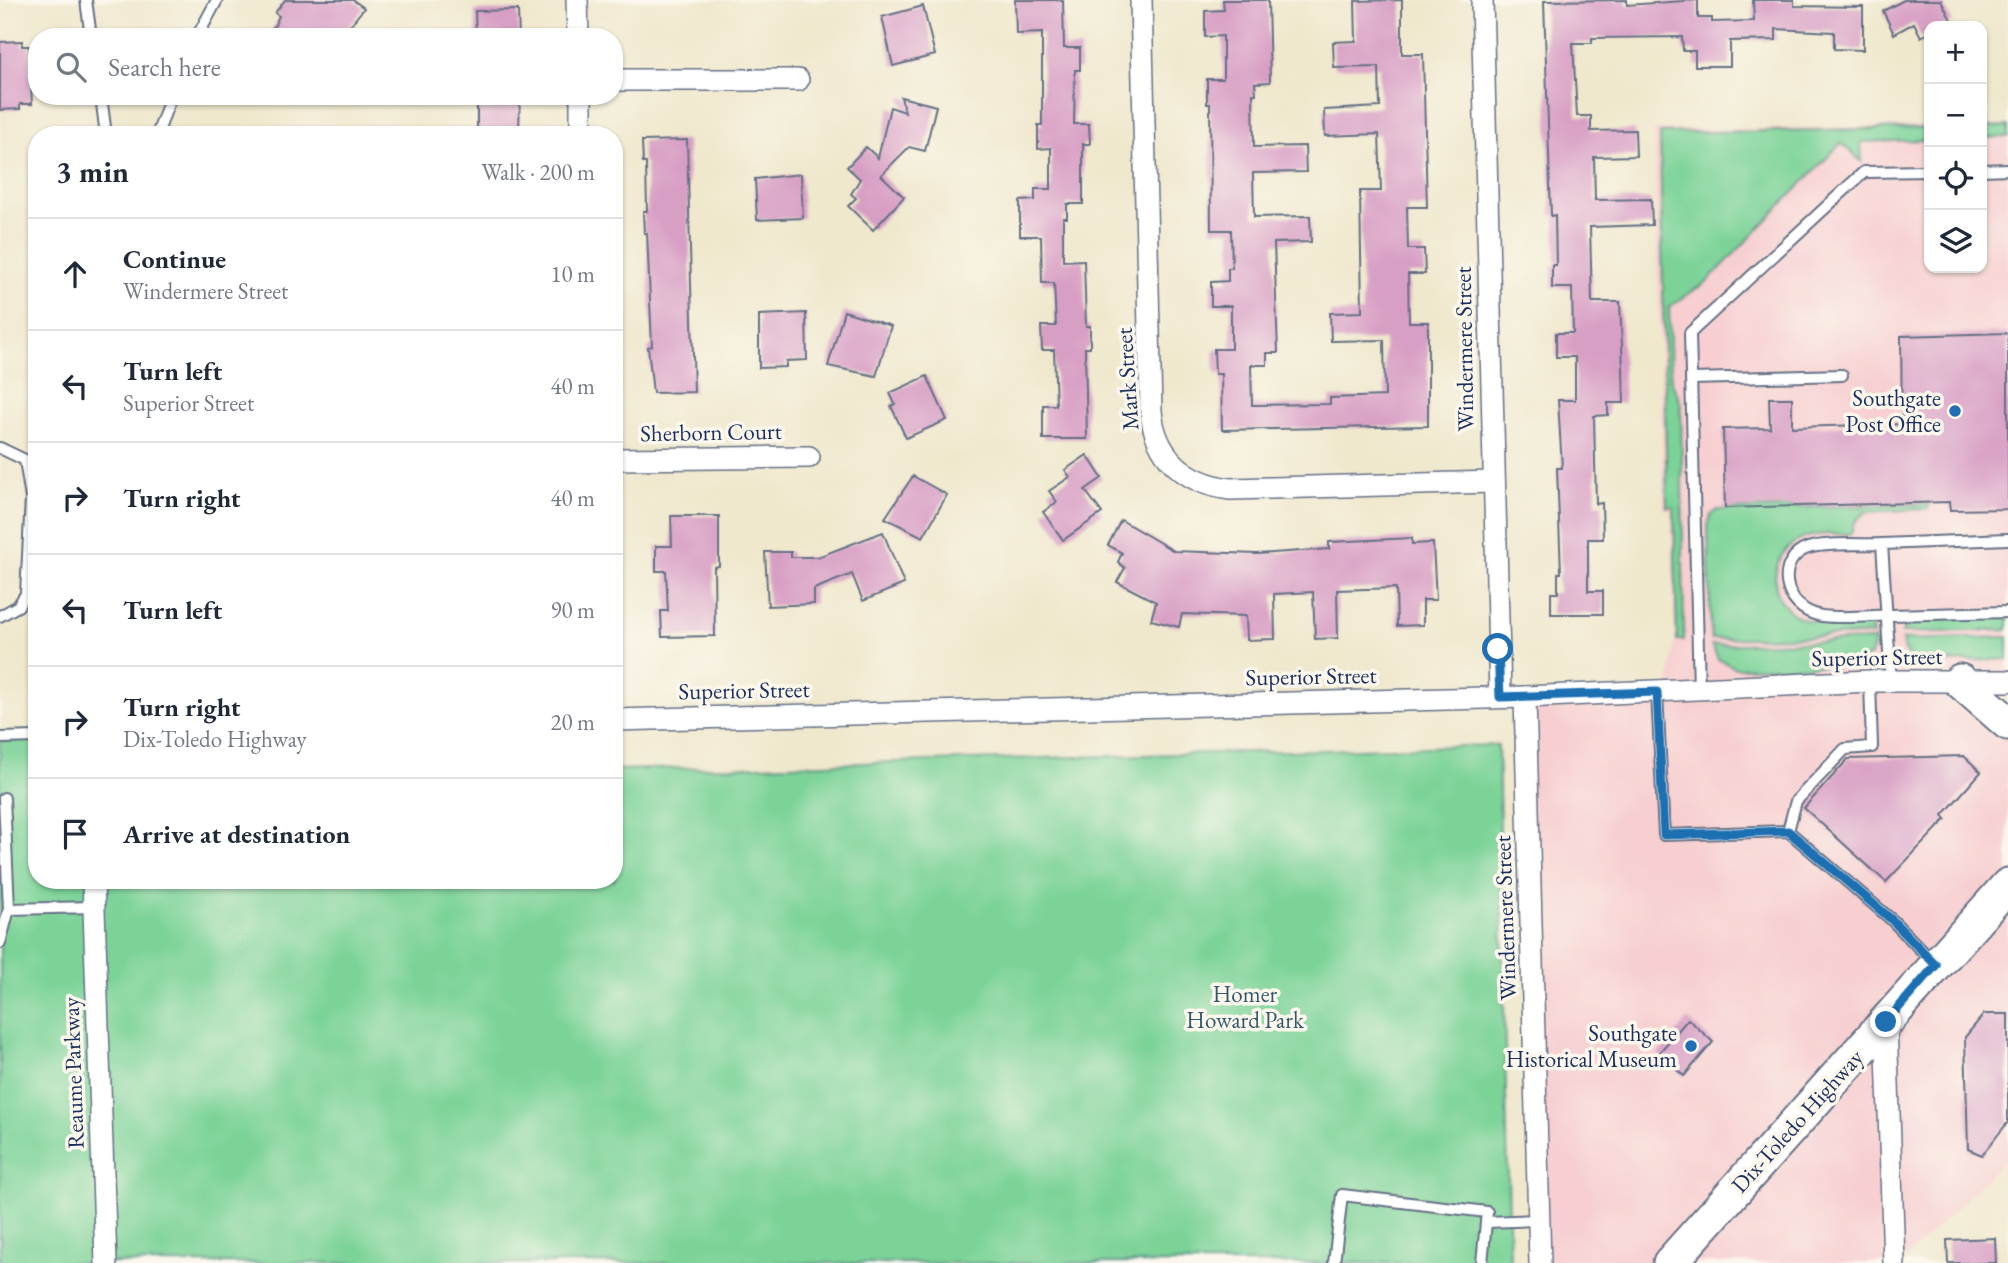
<!DOCTYPE html>
<meta charset="utf-8">
<style>
body{margin:0;font-family:"EB Garamond",serif;background:#f6f6f7;color:#1f2937}
.controls{position:absolute;right:21px;top:21px;display:grid;overflow:hidden;border-radius:14px;box-shadow:0 2px 5px #0004}
.controls button{width:63px;height:63px;display:grid;place-items:center;padding:0;border:0;border-bottom:2px solid #e0e1e3;background:#fff;color:#1f2937;font:35px sans-serif}
.stop{position:absolute;width:21px;height:21px;margin:-16px;border:5px solid #1f6fb2;border-radius:50%;background:#fff}
.stop.end{background:#1f6fb2;border-color:#fff;box-shadow:0 2px 7px #0008}
.list{margin:0;padding:0;list-style:none}
h2{display:flex;justify-content:space-between;align-items:center;height:91px;margin:0;padding:0 28px;font-size:30px}
h2 small{font-size:23px;font-weight:400;color:#747a83}
.list li{display:grid;grid-template-columns:46px 1fr auto;gap:21px;align-items:center;box-sizing:border-box;height:112px;padding:0 28px;border-top:2px solid #e0e1e3}
.list b{display:block;font-size:26px;white-space:nowrap}
.list p{margin:0;font-size:23px;white-space:nowrap;color:#747a83}
.list em{font-size:23px;font-style:normal;color:#747a83}
.icon{flex:none;width:38px;height:38px;fill:none;stroke:currentColor;stroke-width:2;stroke-linecap:round;stroke-linejoin:round}
.map{position:relative;flex:none;width:2008px;height:1263px;overflow:hidden}
.search{position:absolute;background:#fff;box-shadow:0 2px 5px #0004;left:28px;top:28px;width:595px;height:77px;display:flex;align-items:center;gap:18px;box-sizing:border-box;padding:0 24px;border-radius:28px;color:#747a83;font-size:26px}
.panel{position:absolute;background:#fff;box-shadow:0 2px 5px #0004;left:28px;top:126px;width:595px;height:763px;border-radius:28px}
.map>svg:first-child{display:block}
.built{fill:#f7cfd0}
.green{fill:#7cd398;stroke:#4c817b;stroke-width:2}
.building{fill:#d89fc5}
.lines{fill:none;stroke-linecap:round;stroke-linejoin:round}
.service-casing{stroke:#657085;stroke-width:14}
.minor-casing{stroke:#657085;stroke-width:24}
.primary-casing{stroke:#657085;stroke-width:37}
.service{stroke:#fff;stroke-width:10}
.minor{stroke:#fff;stroke-width:21}
.primary{stroke:#fff;stroke-width:33}
.route{stroke:#1f6fb2;stroke-width:9}
.poi-dot{fill:#1f6fb2;stroke:#fbf7ec;stroke-width:2.5}
.labels{text-anchor:middle;dominant-baseline:central;stroke-width:7;stroke-linejoin:round;paint-order:stroke}
.street-label{font-size:23px;fill:#1b2f5e;stroke:#fbf7ec}
.poi-label{font-size:23px;fill:#1b2f5e;stroke:#fbf7ec;text-anchor:end}
.park-label{font-size:23px;fill:#33586c;stroke:#fbf7ec}
</style>
<div class="map">
<svg width="2008" height="1263" viewBox="0 0 2008 1263">
<rect width="100%" height="100%" fill="#fbf7ec"/>
<filter id="ink" filterUnits="userSpaceOnUse"><feTurbulence type="fractalNoise" baseFrequency=".0143" numOctaves="2"/><feDisplacementMap in="SourceGraphic" scale="14" xChannelSelector="R" yChannelSelector="G"/><feConvolveMatrix kernelMatrix="1 2 1 2 8 2 1 2 1" color-interpolation-filters="sRGB"/></filter>
<filter id="wash" filterUnits="userSpaceOnUse"><feTurbulence type="fractalNoise" baseFrequency=".00686" numOctaves="4" result="noise"/><feDisplacementMap in="SourceGraphic" scale="28" xChannelSelector="R" yChannelSelector="G"/><feGaussianBlur stdDeviation="1.57" result="paint"/><feColorMatrix in="noise" values="0 0 0 0 0 0 0 0 0 0 0 0 0 0 0 0 0 1.4 0 .05"/><feComposite in="paint" operator="in"/></filter>
<g filter="url(#wash)">
<rect width="100%" height="100%" fill="#efe8cd"/>
<polygon class="built" points="2008,124 2008,681 1962,681 2008,723 2008,1157 1901,1263 1540,1263 1525,697 1668,691 1675,640 1671,510 1664,509 1654,130 1929,126 1929,268 1982,268 1982,125"/>
<g class="green">
<polygon points="2008,126 2008,137 1982,138 1982,127"/>
<polygon points="1929,128 1929,140 1861,142 1862,162 1841,143 1708,281 1669,307 1671,381 1681,403 1684,640 1677,640 1674,507 1667,507 1660,133"/>
<path d="M 1929,504 L 1928,509 L 1865,512 L 1854,523 L 1851,534 C 1830,534 1810,532 1793,544 C 1784,550 1778,560 1776,571 C 1774,582 1776,593 1782,602 C 1807,640 1848,607 1871,627 L 1873,635 L 1711,639 L 1708,526 L 1711,515 L 1718,510 Z"/>
<polygon points="2008,615 2008,630 1902,633 1906,623 1916,619"/>
<path d="M 2008,637 L 2008,659 L 1923,663 C 1910,659 1904,653 1902,640 Z"/>
<polygon points="1875,640 1870,656 1855,665 1736,668 1718,659 1712,645"/>
<polygon points="37,740 37,880 614,880 614,770 1498,745 1510,1263 0,1263 0,741"/>
</g>
<g id="blocks">
<g class="building">
<polygon points="285,0 353,0 364,8 341,37 265,37 275,25 279,16 275,13"/>
<polygon points="1015,0 1063,0 1064,48 1080,48 1080,70 1075,70 1074,124 1089,124 1090,144 1083,144 1083,204 1067,204 1067,218 1063,218 1063,261 1084,260 1086,326 1090,326 1090,348 1085,348 1087,439 1043,439 1043,405 1056,405 1054,350 1042,350 1041,326 1056,326 1054,283 1042,283 1041,236 1020,236 1020,201 1035,200 1035,189 1051,189 1051,148 1038,149 1038,125 1042,125 1042,33 1016,34"/>
<polygon points="1223,0 1268,0 1270,82 1255,83 1256,94 1253,94 1254,147 1305,146 1306,172 1253,173 1254,217 1310,216 1311,242 1274,243 1278,353 1267,353 1267,365 1251,365 1252,405 1330,404 1330,398 1385,396 1384,340 1331,341 1330,313 1362,312 1360,191 1381,191 1379,134 1325,136 1324,110 1380,107 1379,67 1334,68 1333,42 1356,41 1355,1 1402,0 1402,54 1423,54 1427,207 1407,207 1408,249 1424,249 1425,274 1408,274 1409,322 1428,322 1428,426 1222,430 1221,374 1215,374 1214,349 1231,349 1231,306 1211,306 1211,282 1228,281 1228,268 1232,268 1231,230 1211,230 1210,104 1207,104 1207,79 1223,79 1223,36 1205,37 1205,11 1224,10"/>
<polygon points="1627,0 1627,5 1698,0 1698,18 1712,18 1712,22 1754,21 1753,0 1794,0 1794,6 1863,7 1863,50 1834,49 1834,32 1776,29 1776,40 1730,41 1730,66 1695,66 1695,51 1683,51 1682,37 1592,38 1592,43 1573,43 1577,116 1591,116 1591,131 1635,130 1636,156 1594,157 1595,200 1651,199 1652,225 1590,227 1592,302 1620,302 1623,369 1624,403 1608,403 1608,415 1594,416 1596,504 1602,503 1603,539 1588,539 1588,591 1603,591 1603,614 1551,614 1551,593 1558,593 1558,573 1561,573 1557,468 1562,468 1558,400 1575,400 1575,357 1556,357 1556,333 1573,333 1572,288 1552,288 1552,265 1556,265 1555,215 1551,216 1544,1"/>
<polygon points="1904,0 1941,0 1952,22 1943,26 1929,26 1929,33 1921,37 1914,23 1894,34 1883,11"/>
<polygon points="923,6 935,55 893,66 882,17"/>
<polygon points="518,10 519,37 476,37 475,11"/>
<polygon points="22,41 22,46 29,46 32,104 20,104 20,109 0,110 0,42"/>
<polygon points="477,96 520,96 519,133 477,134"/>
<polygon points="901,97 936,106 925,151 909,147 881,175 904,197 873,230 848,206 856,198 851,194 860,179 847,167 866,147 878,158 890,107 905,112"/>
<polygon points="687,140 694,392 653,393 648,347 652,346 647,233 644,233 643,211 647,211 646,163 643,163 642,141"/>
<polygon points="801,174 803,218 757,220 755,179"/>
<polygon points="844,311 891,326 876,376 828,366"/>
<polygon points="806,313 807,360 786,361 786,367 759,368 759,315"/>
<polygon points="2008,333 2008,509 1950,510 1949,502 1725,508 1723,429 1770,428 1769,398 1792,398 1792,427 1902,424 1901,336"/>
<polygon points="927,376 947,420 906,438 891,406 895,404 890,393"/>
<polygon points="1087,455 1102,478 1085,490 1102,513 1063,540 1043,512 1057,502 1049,491 1070,477 1065,470"/>
<polygon points="913,476 947,495 923,537 885,518"/>
<polygon points="671,516 719,516 719,566 714,567 715,636 662,637 661,611 668,611 666,571 656,571 656,546 672,546"/>
<polygon points="1121,520 1174,551 1257,554 1329,549 1329,542 1412,538 1412,544 1433,543 1436,600 1423,600 1423,625 1397,626 1396,588 1337,590 1338,638 1315,639 1313,592 1274,594 1275,639 1247,640 1246,616 1182,614 1179,627 1151,620 1156,602 1117,582 1125,568 1118,562 1122,553 1108,545"/>
<polygon points="883,532 904,584 863,601 852,574 814,589 814,604 768,606 765,552 791,552 791,557 818,557"/>
<polygon points="1964,756 1981,772 1943,815 1946,819 1886,882 1804,808 1848,759"/>
<polygon points="1984,1014 2008,1014 2008,1122 1982,1155 1968,1149 1965,1037"/>
<polygon points="1688,1019 1713,1042 1684,1076 1658,1054"/>
<polygon points="1995,1238 1996,1263 1948,1263 1947,1240"/>
</g>
</g>
</g>
<g filter="url(#ink)">
<use href="#blocks" fill-opacity="0" stroke="#657085" stroke-width="2"/>
<g class="lines">
<g class="service-casing">
<g id="service">
<polyline points="86,0 91,37"/>
<polyline points="197,37 217,0"/>
<polyline points="101,96 106,135"/>
<polyline points="157,135 171,96"/>
<polyline points="1982,170 2008,169"/>
<polyline points="1691,379 1842,375"/>
<polyline points="0,448 25,460 31,498 26,594 18,606 0,616"/>
<path d="M 1882,544 C 1862,545 1826,542 1808,548 C 1775,559 1781,609 1822,616 C 1845,619 1868,616 1891,615 C 1930,614 1969,613 2008,612"/>
<polyline points="1891,682 1882,544 2008,539"/>
<polyline points="1699,690 1690,333 1864,172 1929,171"/>
<polyline points="1657,692 1664,835 1788,831 1892,920 1934,963"/>
<polyline points="0,738 37,737"/>
<polyline points="1788,831 1796,801 1845,749 1872,747 1870,681"/>
<polyline points="9,909 94,907"/>
<polyline points="0,943 9,909 4,798"/>
<polyline points="1486,1222 1539,1220"/>
<polyline points="1334,1263 1342,1195 1487,1212 1482,1263"/>
</g>
</g>
<g class="minor-casing">
<g id="minor">
<polyline points="577,0 578,37"/>
<path d="M 1141,0 L 1151,411 C 1155,456 1185,483 1230,489 L 1494,482"/>
<polyline points="1482,0 1500,697"/>
<polyline points="614,80 798,80"/>
<polyline points="581,96 581,135"/>
<polyline points="614,459 809,457"/>
<polyline points="1525,697 1540,1263"/>
<polyline points="614,720 1525,697 1870,681 2008,681"/>
<polyline points="93,880 106,1263"/>
<polyline points="1886,1022 1894,1263"/>
</g>
</g>
<g class="primary-casing">
<g id="primary">
<polyline points="1960,681 2008,723"/>
<polyline points="1670,1263 2008,885"/>
</g>
</g>
<use href="#service" class="service"/>
<use href="#minor" class="minor"/>
<use href="#primary" class="primary"/>
</g>
</g>
<g class="lines" filter="url(#ink)">
<polyline class="route" points="1498,649 1500,697 1657,692 1664,835 1788,831 1892,920 1936,965 1886,1022"/>
</g>
<g class="poi-dot">
<circle cx="1955" cy="411" r="7"/>
<circle cx="1691" cy="1046" r="7"/>
</g>
<g class="labels">
<g class="street-label">
<text transform="translate(1464 349) rotate(-91)">Windermere Street</text>
<text transform="translate(1127 379) rotate(-94)">Mark Street</text>
<text transform="translate(711 432) rotate(-1)">Sherborn Court</text>
<text transform="translate(1877 657) rotate(-1)">Superior Street</text>
<text transform="translate(1311 676) rotate(-1)">Superior Street</text>
<text transform="translate(744 690) rotate(-1)">Superior Street</text>
<text transform="translate(1505 918) rotate(-92)">Windermere Street</text>
<text transform="translate(73 1073) rotate(-92)">Reaume Parkway</text>
<text transform="translate(1797 1121) rotate(-48)">Dix-Toledo Highway</text>
</g>
<g class="poi-label">
<text x="1941" y="398">Southgate<tspan x="1941" dy="26">Post Office</tspan></text>
<text x="1677" y="1033">Southgate<tspan x="1677" dy="26">Historical Museum</tspan></text>
</g>
<g class="park-label">
<text x="1245" y="994">Homer<tspan x="1245" dy="26">Howard Park</tspan></text>
</g>
</g>
</svg>
<div class="controls">
<button>+</button>
<button>−</button>
<button><svg class="icon" aria-label="locate" viewBox="0 0 24 24"><circle cx="12" cy="12" r="6"/><path d="M12 2v4M12 18v4M2 12h4M18 12h4"/></svg></button>
<button><svg class="icon" aria-label="layers" viewBox="0 0 24 24"><path d="M12 4l9 5-9 5-9-5zM3 14l9 5 9-5"/></svg></button>
</div>
<div class="stop" style="left:1498px;top:649px"></div>
<div class="stop end" style="left:1886px;top:1022px"></div>
<div class="search"><svg class="icon" aria-label="search" viewBox="0 0 24 24"><circle cx="10" cy="10" r="6"/><path d="M15 15l6 6"/></svg>Search here</div>
<section class="panel">
<h2>3 min<small>Walk · 200 m</small></h2>
<ul class="list">
<li><svg class="icon" aria-label="ahead" viewBox="0 0 24 24"><path d="M12 20V5M6 11l6-6 6 6"/></svg><div><b>Continue</b><p>Windermere Street</p></div><em>10 m</em></li>
<li><svg class="icon" aria-label="left" viewBox="0 0 24 24"><path d="M17 20v-9H6M10 6l-5 5 5 5"/></svg><div><b>Turn left</b><p>Superior Street</p></div><em>40 m</em></li>
<li><svg class="icon" aria-label="right" viewBox="0 0 24 24"><path d="M7 20v-9h11M14 6l5 5-5 5"/></svg><div><b>Turn right</b></div><em>40 m</em></li>
<li><svg class="icon" aria-label="left" viewBox="0 0 24 24"><path d="M17 20v-9H6M10 6l-5 5 5 5"/></svg><div><b>Turn left</b></div><em>90 m</em></li>
<li><svg class="icon" aria-label="right" viewBox="0 0 24 24"><path d="M7 20v-9h11M14 6l5 5-5 5"/></svg><div><b>Turn right</b><p>Dix-Toledo Highway</p></div><em>20 m</em></li>
<li><svg class="icon" aria-label="arrive" viewBox="0 0 24 24"><path d="M6 21V4h12l-3 4 3 4H6"/></svg><div><b>Arrive at destination</b></div></li>
</ul>
</section>
</div>
